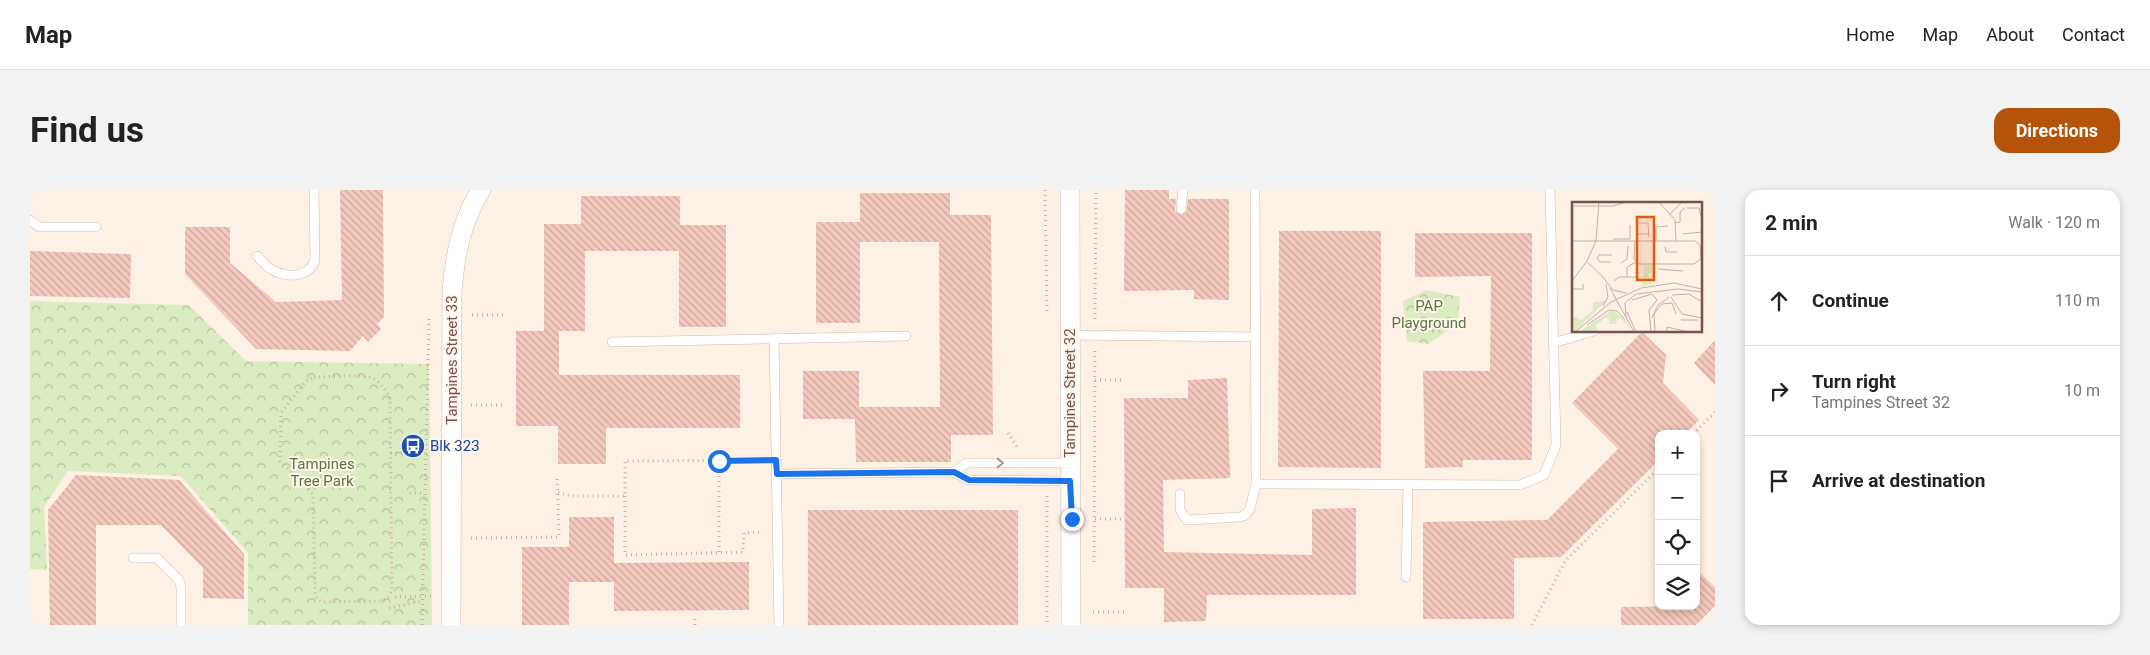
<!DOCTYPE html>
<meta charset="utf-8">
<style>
body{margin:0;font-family:Roboto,sans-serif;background:#f2f2f2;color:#222}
.controls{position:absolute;right:15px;bottom:15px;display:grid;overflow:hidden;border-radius:10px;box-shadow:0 2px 8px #0003}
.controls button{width:45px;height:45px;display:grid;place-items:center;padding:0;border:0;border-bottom:1px solid #e0e0e0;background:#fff;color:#222;font:25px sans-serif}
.stop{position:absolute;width:15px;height:15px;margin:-11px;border:4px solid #1a73e8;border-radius:50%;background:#fff}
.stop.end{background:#1a73e8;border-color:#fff;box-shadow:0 1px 5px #0008}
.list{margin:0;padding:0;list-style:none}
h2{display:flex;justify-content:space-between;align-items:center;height:65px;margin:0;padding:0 20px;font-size:21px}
h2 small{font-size:16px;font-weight:400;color:#767676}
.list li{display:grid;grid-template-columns:32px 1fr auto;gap:15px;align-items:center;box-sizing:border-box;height:90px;padding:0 20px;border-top:1px solid #e0e0e0}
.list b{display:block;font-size:19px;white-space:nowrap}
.list p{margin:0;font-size:16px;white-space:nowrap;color:#767676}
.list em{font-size:16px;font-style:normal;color:#767676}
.icon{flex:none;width:28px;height:28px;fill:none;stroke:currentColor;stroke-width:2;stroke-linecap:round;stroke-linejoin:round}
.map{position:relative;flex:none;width:1685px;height:435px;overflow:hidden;border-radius:15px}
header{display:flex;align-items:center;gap:30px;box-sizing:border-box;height:70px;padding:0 25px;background:#fff;border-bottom:1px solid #e0e0e0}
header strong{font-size:24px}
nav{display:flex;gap:28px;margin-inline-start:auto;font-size:18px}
.intro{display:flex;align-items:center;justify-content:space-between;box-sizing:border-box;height:120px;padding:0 30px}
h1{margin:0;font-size:35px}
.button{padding:12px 22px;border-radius:15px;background:#b45309;color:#fff;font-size:18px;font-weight:700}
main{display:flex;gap:30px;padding:0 30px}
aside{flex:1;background:#fff;border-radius:15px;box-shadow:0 2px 8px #0003}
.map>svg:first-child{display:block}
.forest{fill:url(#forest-crowns)}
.building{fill:url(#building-back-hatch)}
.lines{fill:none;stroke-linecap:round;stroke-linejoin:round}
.service-casing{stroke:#d2b7ad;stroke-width:10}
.minor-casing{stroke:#d2b7ad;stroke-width:20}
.path{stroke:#d9ab9e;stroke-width:3;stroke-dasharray:1 4;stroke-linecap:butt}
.service{stroke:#fff;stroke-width:9}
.minor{stroke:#fff;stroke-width:19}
.oneway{stroke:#ae9792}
.route{stroke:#1a73e8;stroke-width:6}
.labels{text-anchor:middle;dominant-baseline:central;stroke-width:4;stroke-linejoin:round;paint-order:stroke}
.park-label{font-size:15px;fill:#59783d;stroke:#fff5ed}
.street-label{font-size:15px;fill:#785149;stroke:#fff5ed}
.transit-label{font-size:15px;fill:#164399;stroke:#fff5ed;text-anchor:start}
.inset-road{fill:none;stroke:#c8b0a7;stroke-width:1}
.view{fill:#e8590c;fill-opacity:0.15;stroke:#e8590c;stroke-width:2.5}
.inset-edge{fill:none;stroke:#785149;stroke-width:2.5}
</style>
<header>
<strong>Map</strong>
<nav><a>Home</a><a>Map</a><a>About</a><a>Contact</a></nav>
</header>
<div class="intro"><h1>Find us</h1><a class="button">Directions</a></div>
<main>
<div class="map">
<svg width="1685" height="435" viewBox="0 0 1685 435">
<defs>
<pattern id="forest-crowns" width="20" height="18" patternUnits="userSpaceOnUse" patternTransform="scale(1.25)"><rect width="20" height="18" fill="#dbecc3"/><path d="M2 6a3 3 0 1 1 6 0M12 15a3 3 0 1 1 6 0" fill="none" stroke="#b6c2a0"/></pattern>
<pattern id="building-back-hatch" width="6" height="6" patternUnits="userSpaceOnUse" patternTransform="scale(1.25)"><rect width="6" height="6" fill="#f4c8bc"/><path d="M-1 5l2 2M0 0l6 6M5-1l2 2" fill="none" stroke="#caa59b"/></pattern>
</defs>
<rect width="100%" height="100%" fill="#fdf0e5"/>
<g class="forest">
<polygon points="1396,100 1430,107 1428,134 1398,154 1377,151 1373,111"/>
<polygon points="0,111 159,115 216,171 399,174 402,435 218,435 218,363 151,286 38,281 14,317 17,380 0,379"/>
</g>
<g class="building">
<polygon points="310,0 353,0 354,127 347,134 351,139 338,152 333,146 320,161 226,159 155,84 155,37 200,37 200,73 246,112 312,110"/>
<polygon points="1095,0 1139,0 1139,9 1146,9 1145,21 1151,25 1156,22 1158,9 1199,9 1199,110 1164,109 1164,100 1094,101"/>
<polygon points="830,3 920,3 920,25 961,25 963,245 921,245 921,272 826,272 825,229 773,229 773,181 829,181 829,217 910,217 909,52 830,52 830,133 786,133 786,32 830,32"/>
<polygon points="551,6 650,6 650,35 696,35 696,137 649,137 649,61 555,61 555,141 529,141 529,185 710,185 710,238 576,238 576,274 528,274 528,236 486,236 486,141 514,141 514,34 551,34"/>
<polygon points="1249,41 1351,41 1351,278 1248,277"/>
<polygon points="1385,43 1502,43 1502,270 1433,270 1433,277 1395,278 1393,181 1460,181 1461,86 1385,87"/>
<polygon points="0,61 101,64 100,108 0,106"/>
<polygon points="1612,142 1636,165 1633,193 1669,230 1655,244 1629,244 1629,270 1531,367 1484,368 1484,429 1393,429 1393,332 1517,330 1588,259 1542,213"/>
<polygon points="1685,150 1685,195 1664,173"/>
<polygon points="1197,188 1200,288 1133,290 1134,362 1282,365 1282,319 1326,318 1326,405 1177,405 1176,431 1134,432 1134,398 1095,398 1094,208 1158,208 1158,190"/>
<polygon points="46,285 149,290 214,364 214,409 173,408 173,378 131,335 66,335 66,435 20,435 18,320"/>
<rect x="778" y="320" width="210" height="115"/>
<polygon points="539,327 584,327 584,373 719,372 719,420 584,421 584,392 539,392 539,435 492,435 492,357 539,357"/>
<polygon points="1666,379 1685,397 1685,416 1666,435 1591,435 1591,417 1666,416"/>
</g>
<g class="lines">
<g class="service-casing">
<g id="service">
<polyline points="1151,19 1153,0"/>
<polyline points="0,30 9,37 66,37"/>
<path d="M 227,66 C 231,70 235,75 239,78 C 254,88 277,89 285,71 L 284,0"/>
<polyline points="1040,145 1225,147"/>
<polyline points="744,148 749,435"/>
<polyline points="582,152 876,146"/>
<polyline points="1523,153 1564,141"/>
<polyline points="924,282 937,273 1040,273"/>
<polyline points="747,284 924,282 939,290 1040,291"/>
<polyline points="1226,294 1490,295 1514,285 1526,255 1520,0"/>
<polyline points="1150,304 1150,320 1157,330 1210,327 1215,325 1220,319 1226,294 1225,0"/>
<polyline points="103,368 127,368 149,390 151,397 151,435"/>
<polyline points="1376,387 1378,295"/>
</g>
</g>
<g class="minor-casing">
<g id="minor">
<polyline points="1040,0 1041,435"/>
<path d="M 421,435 L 422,102 C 425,65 431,32 451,0"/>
</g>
</g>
<g class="path">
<polyline points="1015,0 1017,124"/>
<polyline points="442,125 476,125"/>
<polyline points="1065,129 1066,0"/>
<path d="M 284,187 C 300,187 331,183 344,189 C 351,193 355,200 360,207 L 362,400 L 357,409 L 351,411 L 293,412 L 288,410 L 285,404 L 283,305 L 278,298 L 250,271 L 251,223 L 276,191 Z"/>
<polyline points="1065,190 1094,190"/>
<polyline points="441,215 474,215"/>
<polyline points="978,243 988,258"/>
<polyline points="1663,244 1685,222"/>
<polyline points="361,263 396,262"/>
<polyline points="689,271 689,362"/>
<polyline points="380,303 395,303"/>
<polyline points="528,303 542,306 595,306 595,271 730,270"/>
<polyline points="595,306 595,365 713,362 714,343 733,342"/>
<polyline points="1017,306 1017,435"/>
<polyline points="1065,329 1091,329"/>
<polyline points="441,348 529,347 527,286"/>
<polyline points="1064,372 1065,161"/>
<polyline points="365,407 401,406"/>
<polyline points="359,418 393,411"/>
<polyline points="1063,422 1095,422"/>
<polyline points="665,429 665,435"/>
<polyline points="392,435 399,129"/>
<polyline points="1502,435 1535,371 1629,278"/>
</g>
<use href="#service" class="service"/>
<use href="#minor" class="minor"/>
</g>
<defs><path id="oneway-chevron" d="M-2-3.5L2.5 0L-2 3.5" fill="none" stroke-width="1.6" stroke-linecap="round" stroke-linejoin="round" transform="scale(1.25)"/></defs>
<use class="oneway" href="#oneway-chevron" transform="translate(970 273)"/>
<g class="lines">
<polyline class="route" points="689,271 746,270 747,284 924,282 939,290 1040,291 1042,329"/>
</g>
<defs>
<g id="bus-disc" transform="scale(1.25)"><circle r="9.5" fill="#1a4fb4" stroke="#fff5ed"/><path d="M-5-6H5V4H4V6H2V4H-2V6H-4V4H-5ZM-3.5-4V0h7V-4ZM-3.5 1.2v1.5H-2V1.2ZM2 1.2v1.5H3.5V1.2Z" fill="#fff"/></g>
</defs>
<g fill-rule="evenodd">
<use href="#bus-disc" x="383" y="256"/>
</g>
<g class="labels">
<g class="park-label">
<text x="1399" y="116">PAP<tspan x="1399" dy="17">Playground</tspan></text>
<text x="292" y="274">Tampines<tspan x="292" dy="17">Tree Park</tspan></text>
</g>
<g class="street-label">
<text transform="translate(422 170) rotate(-90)">Tampines Street 33</text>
<text transform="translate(1040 203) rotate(-90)">Tampines Street 32</text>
</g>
<g class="transit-label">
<text x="400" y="256">Blk 323</text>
</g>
</g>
<g transform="translate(1542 12)">
<rect width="130" height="130" fill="#fdf0e5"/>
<path d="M 72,63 L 82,63 L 82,70 L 76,72 L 80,82 L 70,84 ZM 34,99 L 2,130 L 0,130 L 0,114 L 10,118 L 21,108 L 21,100 ZM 40,108 L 52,116 L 58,126 L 49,117 L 45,117 L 44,122 L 37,122 L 37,116 L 33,116 L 23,124 L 28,130 L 7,130 Z" fill="#dbecc3"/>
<path class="inset-road" d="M 87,0 L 103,18 L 104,39M 0,4 L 41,4 L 54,0M 115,6 L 127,6 L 129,14M 98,12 L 109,1M 64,21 L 76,21 L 77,35M 103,21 L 108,20 L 108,10 L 113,6M 111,32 L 130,30M 66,35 L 65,32 L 77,32M 41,37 L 58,37 L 58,23M 0,39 L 123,39 L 128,43 L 129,57 L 122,62 L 67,62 L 62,57 L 63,39M 84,39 L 84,25 L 96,24M 93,45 L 94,50 L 105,50M 14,59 L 32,76M 39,60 L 28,60 L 25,56 L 27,53 L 40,53M 49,61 L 55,57 L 56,44M 86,67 L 111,69M 30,74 L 41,88 L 54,91M 55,75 L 55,65 L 64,60M 0,79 L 15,59 L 24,39 L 27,0M 42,79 L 47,75 L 65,75 L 66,78 L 67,76M 38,86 L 62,130M 0,87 L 11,87 L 11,82M 0,93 L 0,113M 100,93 L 117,92 L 130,100M 99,95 L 110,112 L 130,116M 60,98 L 80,92 L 85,98 L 77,108 L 79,130M 31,104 L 36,95 L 34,82M 55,110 L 64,130M 54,115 L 53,101 L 64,92 L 106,87 L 130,90M 80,116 L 86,103 L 97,95M 109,118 L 126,118M 15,123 L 37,108 L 45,109 L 52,116M 3,130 L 39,100 L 69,86 L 102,81 L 130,87M 83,130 L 82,112 L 90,102 L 100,101 L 104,112M 95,130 L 95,125 L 117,130"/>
<path class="view" d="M 65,15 L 82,15 L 82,78 L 65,78 Z"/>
<rect width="130" height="130" class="inset-edge"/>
</g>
</svg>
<div class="controls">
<button>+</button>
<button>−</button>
<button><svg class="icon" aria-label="locate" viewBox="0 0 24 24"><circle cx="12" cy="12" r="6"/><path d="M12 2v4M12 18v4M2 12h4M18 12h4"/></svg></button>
<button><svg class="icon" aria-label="layers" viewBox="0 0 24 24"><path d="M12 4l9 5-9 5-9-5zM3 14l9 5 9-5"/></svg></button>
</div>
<div class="stop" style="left:689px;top:271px"></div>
<div class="stop end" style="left:1042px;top:329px"></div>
</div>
<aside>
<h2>2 min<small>Walk · 120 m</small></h2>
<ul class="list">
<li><svg class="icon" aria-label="ahead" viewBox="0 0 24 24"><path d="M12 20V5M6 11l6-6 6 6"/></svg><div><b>Continue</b></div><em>110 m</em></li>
<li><svg class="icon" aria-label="right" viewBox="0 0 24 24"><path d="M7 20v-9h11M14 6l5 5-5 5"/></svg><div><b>Turn right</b><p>Tampines Street 32</p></div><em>10 m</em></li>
<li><svg class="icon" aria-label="arrive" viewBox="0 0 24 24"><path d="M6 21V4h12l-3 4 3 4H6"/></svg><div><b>Arrive at destination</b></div></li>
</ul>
</aside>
</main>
